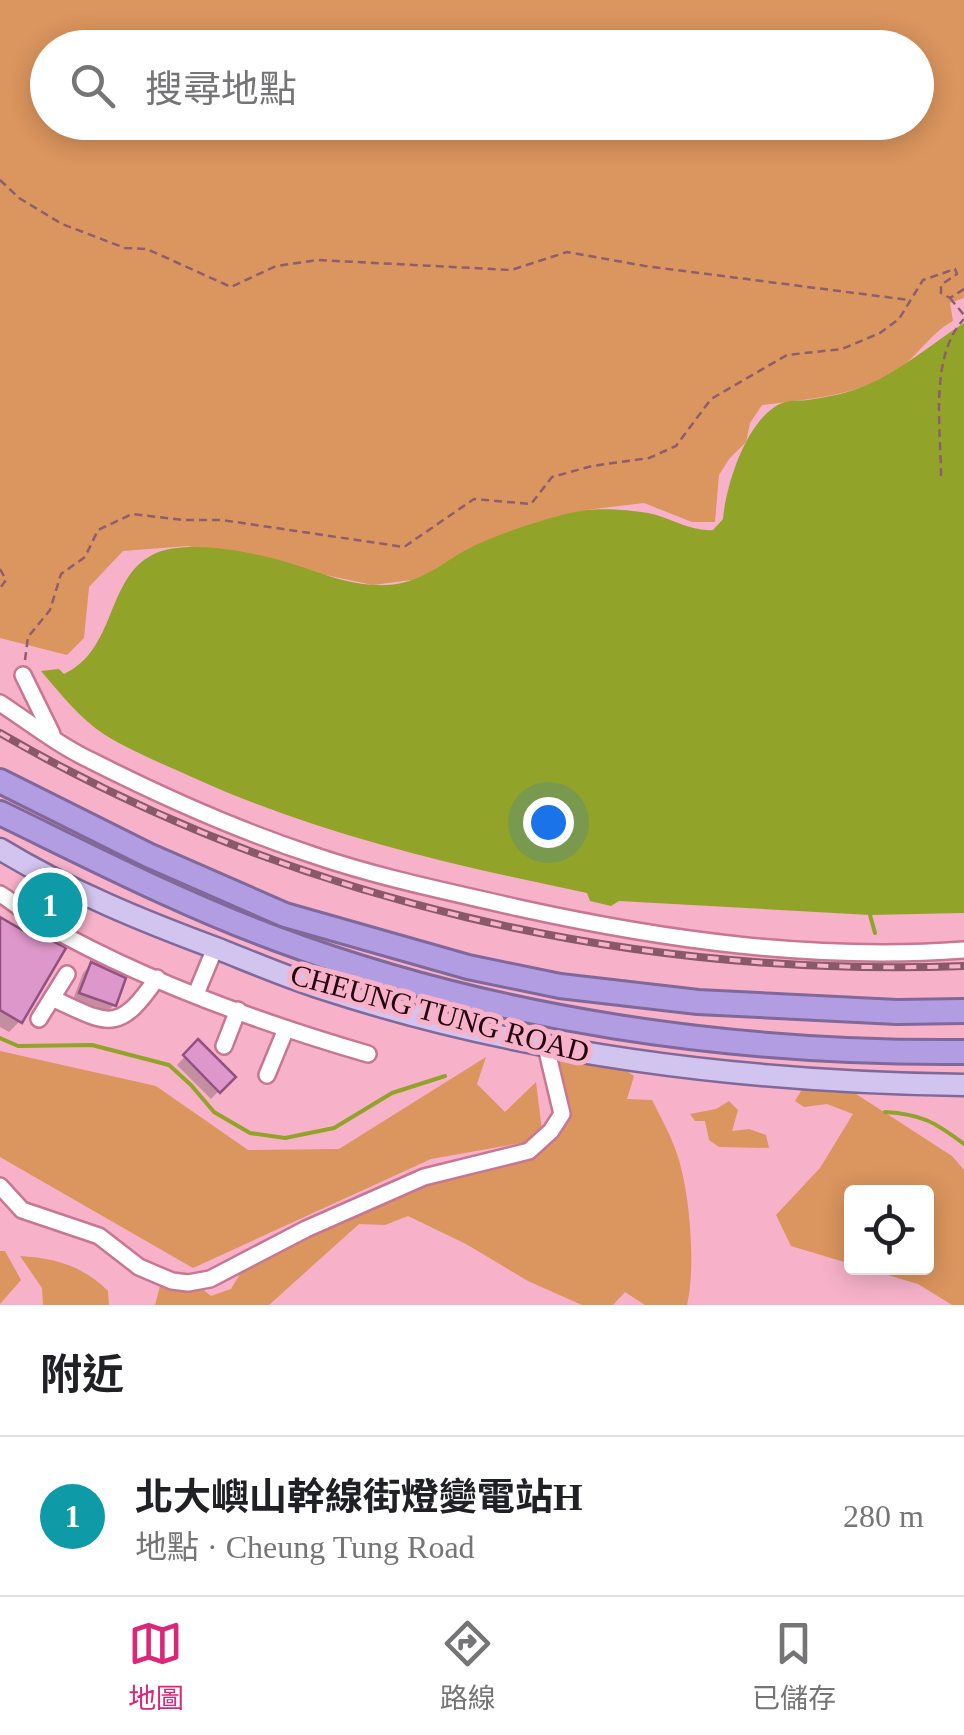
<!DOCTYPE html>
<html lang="zh-TW">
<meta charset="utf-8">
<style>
body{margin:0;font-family:"Times New Roman","Noto Sans TC",serif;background:#f2f2f2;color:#202124}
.controls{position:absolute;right:30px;bottom:30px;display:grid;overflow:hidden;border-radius:10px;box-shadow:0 5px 25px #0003}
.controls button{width:90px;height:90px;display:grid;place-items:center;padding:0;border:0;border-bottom:2px solid #e0e0e0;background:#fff;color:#202124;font:50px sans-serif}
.you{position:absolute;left:548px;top:822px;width:35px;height:35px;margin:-25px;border:8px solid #fff;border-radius:50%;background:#1a73e8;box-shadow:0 0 0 15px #1a73e833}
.badge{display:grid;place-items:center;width:65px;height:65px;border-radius:50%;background:#db2777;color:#fff;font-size:32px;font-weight:700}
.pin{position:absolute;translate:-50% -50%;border:5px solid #fff;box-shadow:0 2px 10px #0006}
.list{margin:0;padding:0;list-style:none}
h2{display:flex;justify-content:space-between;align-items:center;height:130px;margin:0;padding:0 40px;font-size:42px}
h2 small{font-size:32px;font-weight:400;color:#757577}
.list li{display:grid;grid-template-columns:65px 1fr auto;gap:30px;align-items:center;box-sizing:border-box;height:160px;padding:0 40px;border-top:2px solid #e0e0e0}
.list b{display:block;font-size:38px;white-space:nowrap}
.list p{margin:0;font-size:32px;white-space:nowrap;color:#757577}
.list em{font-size:32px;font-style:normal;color:#757577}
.icon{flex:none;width:55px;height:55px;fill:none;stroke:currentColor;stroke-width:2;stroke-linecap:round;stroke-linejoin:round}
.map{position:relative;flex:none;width:964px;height:1305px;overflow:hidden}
.search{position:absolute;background:#fff;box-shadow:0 5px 25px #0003;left:30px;right:30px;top:30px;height:110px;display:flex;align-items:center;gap:25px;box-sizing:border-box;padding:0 35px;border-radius:55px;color:#757577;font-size:38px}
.sheet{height:290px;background:#fff}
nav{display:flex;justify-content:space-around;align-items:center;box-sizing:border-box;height:140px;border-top:2px solid #e0e0e0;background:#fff;font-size:28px;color:#757577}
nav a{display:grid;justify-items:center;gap:5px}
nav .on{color:#db2777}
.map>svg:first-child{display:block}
.green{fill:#db955e;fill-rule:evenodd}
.water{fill:#92a329}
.shadow{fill:#0003}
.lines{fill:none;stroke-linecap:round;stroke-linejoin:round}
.stream{stroke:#92a329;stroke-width:4}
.building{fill:#de97ca;stroke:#915181;stroke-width:2.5}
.minor-casing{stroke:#c77693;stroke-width:20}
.major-casing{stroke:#80689a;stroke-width:25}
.highway-casing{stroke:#80689a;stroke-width:28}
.path{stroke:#8e5d6f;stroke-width:2.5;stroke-dasharray:8 5;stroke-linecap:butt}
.minor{stroke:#fff;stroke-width:15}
.major{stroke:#d1c4ee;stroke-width:20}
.highway{stroke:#b29de3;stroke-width:22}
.rail-casing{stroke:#89596a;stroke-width:8}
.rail{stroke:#f7b2c9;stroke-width:4;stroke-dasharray:11;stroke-linecap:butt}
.labels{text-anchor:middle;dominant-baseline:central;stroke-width:10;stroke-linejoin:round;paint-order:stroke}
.street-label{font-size:30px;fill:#220511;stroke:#f7b2c9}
</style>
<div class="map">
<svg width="964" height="1305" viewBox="0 0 964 1305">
<rect width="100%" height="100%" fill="#f7b2c9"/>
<g class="green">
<path d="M 0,0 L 964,0 L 964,298 L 950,303 L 953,321 C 929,334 917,358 893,373 C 853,397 807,399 762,405 L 750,423 L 746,442 L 729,459 L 719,475 L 715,522 L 692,522 L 644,503 L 586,510 L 510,532 L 466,550 L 419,579 L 373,585 L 188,546 L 123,551 L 89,587 L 84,638 L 67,655 L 0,638 ZM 48,48 L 916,48 L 916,122 L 48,122 Z"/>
<polygon points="0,1051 156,1086 248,1150 339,1149 486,1057 477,1084 505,1112 536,1082 543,1139 431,1159 193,1268 0,1157"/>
<path d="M 556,1056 L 618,1065 L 634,1076 L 627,1099 L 652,1100 C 661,1118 672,1137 678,1157 C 690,1194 696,1267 687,1305 L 645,1305 L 625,1292 L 613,1305 L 582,1305 L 528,1281 L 466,1244 L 408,1216 L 385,1225 L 359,1224 L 269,1305 L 155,1305 L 160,1286 L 200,1287 L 211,1296 L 231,1289 L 241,1272 L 328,1229 L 397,1189 L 526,1160 L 551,1138 L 567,1117 L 567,1092 L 560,1083 Z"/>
<polygon points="804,1086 853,1092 952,1156 964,1170 964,1305 952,1305 918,1284 864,1268 926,1268 926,1192 852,1192 851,1264 791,1246 776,1215 820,1168 853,1114 827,1104 804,1107 795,1101"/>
<polygon points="729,1101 738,1110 732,1131 749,1129 766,1135 769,1148 719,1147 709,1140 705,1121 695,1121 690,1114 716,1109"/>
<polygon points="0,1251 5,1251 21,1280 0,1304"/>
<path d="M 20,1256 C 55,1258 83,1266 108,1291 L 109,1305 L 43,1305 L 42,1288 Z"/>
</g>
<path class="water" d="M 964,323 L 964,913 L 870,915 L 619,901 L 611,906 L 590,901 L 587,893 C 452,865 320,835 194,778 C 165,765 133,752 105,735 C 80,719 60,693 41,671 L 59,669 L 64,674 C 116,650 106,579 152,555 C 183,538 253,552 286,562 C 314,570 344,584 374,585 C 416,587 431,570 464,551 C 491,536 556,514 587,510 C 605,508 630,510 648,513 C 669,517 691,532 713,530 L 723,519 C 726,484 748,414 785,402 C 792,400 801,401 808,400 C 828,397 849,393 867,385 C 902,370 931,344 964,323 Z"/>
<g class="shadow">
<polygon points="47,900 54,904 49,912 43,909"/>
<polygon points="0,920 20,1021 9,1032 0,1027"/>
<polygon points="91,965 114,1005 106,1013 72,1002 83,973"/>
<polygon points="198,1043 232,1077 211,1099 177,1065"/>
</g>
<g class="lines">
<g class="stream">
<polyline points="870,915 875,933"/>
<polyline points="0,1038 18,1046 92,1045 169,1065 191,1085 214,1112 250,1133 285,1138 334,1128 392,1093 445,1076"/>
<path d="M 885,1112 C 921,1114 935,1122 964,1144"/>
</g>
</g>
<g class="building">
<polygon points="0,917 31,935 33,931 66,948 22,1023 0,1010"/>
<polygon points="91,962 126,978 116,1006 79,993"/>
<polygon points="198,1039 236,1077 220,1093 183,1055"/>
</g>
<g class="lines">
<g class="minor-casing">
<g id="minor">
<polyline points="23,675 52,734"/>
<path d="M 0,703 C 29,722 58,745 90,760 C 161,796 237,830 313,855 C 380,878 450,892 519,908 C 664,940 815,961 964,950"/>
<path d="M 0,894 C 15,903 29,916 44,924 C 144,981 258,1022 368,1054"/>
<polyline points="196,994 215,948"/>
<path d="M 52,998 C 108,1024 118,1035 157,978"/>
<polyline points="39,1019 67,974"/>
<polyline points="224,1046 238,1010"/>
<polyline points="267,1075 286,1029"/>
<polyline points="0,1186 22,1210 99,1236 139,1267 172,1281 188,1283 210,1279 306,1229 424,1177 529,1151 551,1131 562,1114 546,1047"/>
</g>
</g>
<g class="major-casing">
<path id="major" d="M 0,849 C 69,891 145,922 221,950 C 256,964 291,979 327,990 C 533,1057 749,1082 964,1085"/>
</g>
<g class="highway-casing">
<g id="highway">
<polyline points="0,781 148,855 285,915 468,967 560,986 698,1002 897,1012 964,1011"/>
<path d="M 0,813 C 91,857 182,904 277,939 C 495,1020 732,1054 964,1052"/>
</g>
</g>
<g class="path">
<polyline points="0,180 19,198 62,224 125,248 147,249 231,287 276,266 318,260 511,270 567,252 645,266 909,300"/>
<polyline points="950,298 964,315"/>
<path d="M 941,476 C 941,429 929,356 964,319"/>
<polyline points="0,569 6,580 0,588"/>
<polyline points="25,660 28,637 50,610 61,574 85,557 98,530 132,514 183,520 222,520 404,547 474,499 531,504 552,477 592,466 649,458 676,446 711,399 787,355 842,349 880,333 899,319 923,280 955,269 957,274 941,285 941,293 950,298 964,289"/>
</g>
<use href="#minor" class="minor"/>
<use href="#major" class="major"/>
<use href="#highway" class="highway"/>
<g class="rail-casing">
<path id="rail" d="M 0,733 C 290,901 630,978 964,966"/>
</g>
<use href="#rail" class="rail"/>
</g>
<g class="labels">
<g class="street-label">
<text transform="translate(440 1013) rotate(15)">CHEUNG TUNG ROAD</text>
</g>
</g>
</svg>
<div class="controls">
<button><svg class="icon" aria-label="locate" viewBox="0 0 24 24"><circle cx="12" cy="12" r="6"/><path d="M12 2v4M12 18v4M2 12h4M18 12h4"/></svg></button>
</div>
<div class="you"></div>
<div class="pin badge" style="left:50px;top:905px;background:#0f9aa8">1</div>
<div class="search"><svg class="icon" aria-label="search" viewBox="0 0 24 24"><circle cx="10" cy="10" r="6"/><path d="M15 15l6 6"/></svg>搜尋地點</div>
</div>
<section class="sheet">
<h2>附近<small></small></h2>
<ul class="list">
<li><span class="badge" style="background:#0f9aa8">1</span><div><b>北大嶼山幹線街燈變電站H</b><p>地點 · Cheung Tung Road</p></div><em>280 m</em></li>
</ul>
</section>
<nav>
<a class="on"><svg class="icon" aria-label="map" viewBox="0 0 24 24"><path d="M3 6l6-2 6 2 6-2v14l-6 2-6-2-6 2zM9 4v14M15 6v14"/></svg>地圖</a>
<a><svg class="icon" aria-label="directions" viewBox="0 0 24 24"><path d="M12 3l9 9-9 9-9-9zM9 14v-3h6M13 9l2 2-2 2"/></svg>路線</a>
<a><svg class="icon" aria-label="saved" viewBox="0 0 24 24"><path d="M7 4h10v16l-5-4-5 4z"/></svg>已儲存</a>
</nav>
